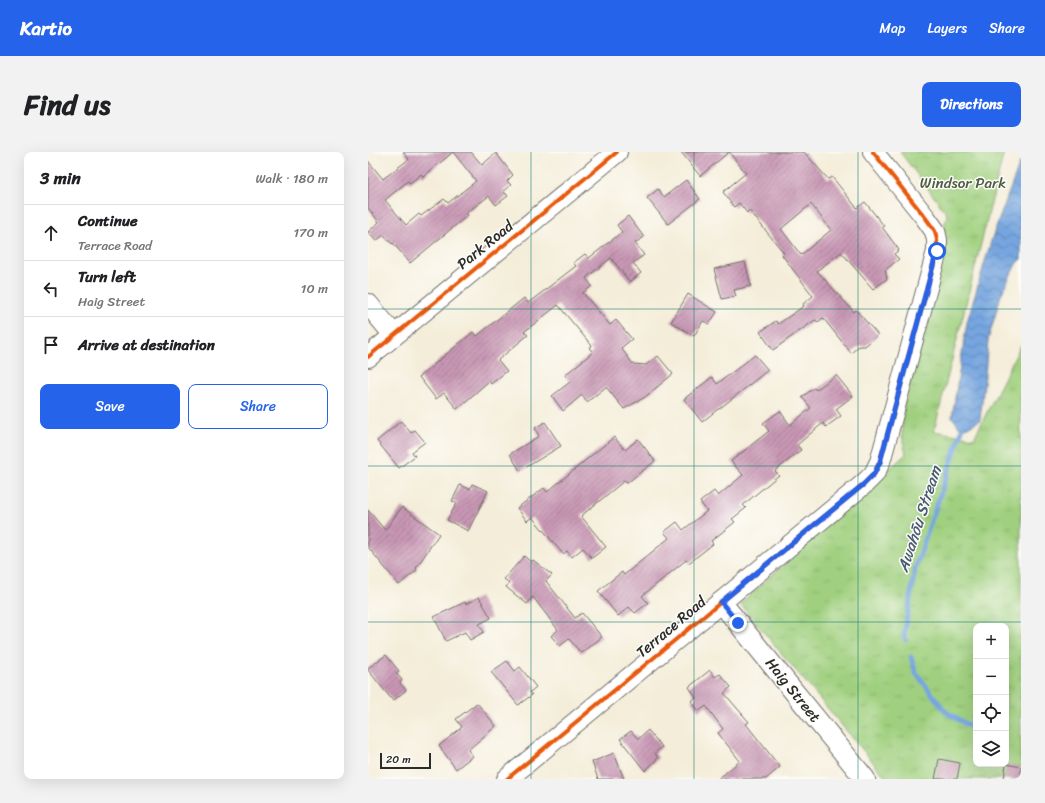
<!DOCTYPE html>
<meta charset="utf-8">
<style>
body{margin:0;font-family:Sriracha,sans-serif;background:#f2f2f2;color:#202124}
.controls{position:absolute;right:12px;bottom:12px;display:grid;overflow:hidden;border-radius:8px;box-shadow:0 4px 16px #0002}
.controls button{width:36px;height:36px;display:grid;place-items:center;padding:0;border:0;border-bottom:1px solid #e0e0e0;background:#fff;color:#202124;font:20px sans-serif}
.scale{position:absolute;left:12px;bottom:10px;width:51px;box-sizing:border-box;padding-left:4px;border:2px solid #2b2b2b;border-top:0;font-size:11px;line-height:14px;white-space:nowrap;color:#2b2b2b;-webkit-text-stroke:3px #fdfcf7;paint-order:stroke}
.stop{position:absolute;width:12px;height:12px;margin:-9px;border:3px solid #2563eb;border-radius:50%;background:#fff}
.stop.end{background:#2563eb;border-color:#fff;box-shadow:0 1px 4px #0008}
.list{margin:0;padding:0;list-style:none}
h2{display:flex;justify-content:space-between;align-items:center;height:52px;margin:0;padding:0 16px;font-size:17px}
h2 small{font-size:13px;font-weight:400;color:#757577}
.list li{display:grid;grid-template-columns:26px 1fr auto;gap:12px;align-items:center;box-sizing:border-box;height:56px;padding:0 16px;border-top:1px solid #e0e0e0}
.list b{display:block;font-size:15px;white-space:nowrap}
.list p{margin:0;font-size:13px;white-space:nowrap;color:#757577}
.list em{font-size:13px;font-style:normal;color:#757577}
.actions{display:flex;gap:8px;padding:12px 16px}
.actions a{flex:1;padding:9px 0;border:1px solid #2563eb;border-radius:8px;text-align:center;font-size:14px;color:#2563eb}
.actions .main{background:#2563eb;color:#fff}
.icon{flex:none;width:22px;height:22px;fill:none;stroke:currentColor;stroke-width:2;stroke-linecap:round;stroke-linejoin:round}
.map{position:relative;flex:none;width:653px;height:627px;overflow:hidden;border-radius:8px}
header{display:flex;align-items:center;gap:24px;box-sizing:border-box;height:56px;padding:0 20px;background:#2563eb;color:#fff}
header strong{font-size:19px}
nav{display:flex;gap:22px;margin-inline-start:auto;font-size:14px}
.intro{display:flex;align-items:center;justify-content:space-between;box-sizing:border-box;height:96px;padding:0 24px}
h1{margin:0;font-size:28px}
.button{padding:10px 18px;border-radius:8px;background:#2563eb;color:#fff;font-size:14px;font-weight:700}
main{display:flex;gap:24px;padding:0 24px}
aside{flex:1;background:#fff;border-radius:8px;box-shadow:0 4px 16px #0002}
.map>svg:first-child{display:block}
.grass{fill:url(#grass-tufts);stroke:#667e55;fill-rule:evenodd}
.water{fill:url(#water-waves);stroke:#506885}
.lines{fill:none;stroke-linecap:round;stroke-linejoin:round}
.stream{stroke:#76a5df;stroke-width:5}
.building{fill:url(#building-hatch);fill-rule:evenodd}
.street-casing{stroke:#716f68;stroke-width:22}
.street{stroke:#fff;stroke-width:20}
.cycleway-casing{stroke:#fdfcf7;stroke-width:6}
.cycleway{stroke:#e8590c;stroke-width:4}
.route{stroke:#2563eb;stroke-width:5}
.grid{fill:none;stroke:#0f766e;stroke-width:1;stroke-opacity:0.55}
.labels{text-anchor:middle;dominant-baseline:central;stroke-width:3;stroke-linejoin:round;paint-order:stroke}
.park-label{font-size:15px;fill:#4e5d44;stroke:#fdfcf7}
.street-label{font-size:15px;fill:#2b2b2b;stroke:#fdfcf7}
.water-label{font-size:16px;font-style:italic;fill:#495c73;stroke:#fdfcf7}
</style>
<header>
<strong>Kartio</strong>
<nav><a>Map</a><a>Layers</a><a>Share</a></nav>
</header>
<div class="intro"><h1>Find us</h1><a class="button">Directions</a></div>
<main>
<aside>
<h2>3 min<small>Walk · 180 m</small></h2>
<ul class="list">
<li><svg class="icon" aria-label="ahead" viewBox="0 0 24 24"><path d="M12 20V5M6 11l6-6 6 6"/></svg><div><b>Continue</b><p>Terrace Road</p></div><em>170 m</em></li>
<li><svg class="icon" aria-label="left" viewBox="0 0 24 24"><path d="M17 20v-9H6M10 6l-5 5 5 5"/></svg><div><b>Turn left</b><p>Haig Street</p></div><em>10 m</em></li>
<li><svg class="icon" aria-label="arrive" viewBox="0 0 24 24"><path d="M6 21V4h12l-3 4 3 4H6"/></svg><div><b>Arrive at destination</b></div></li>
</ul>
<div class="actions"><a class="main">Save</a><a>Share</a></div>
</aside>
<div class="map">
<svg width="653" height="627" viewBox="0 0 653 627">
<defs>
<pattern id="grass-tufts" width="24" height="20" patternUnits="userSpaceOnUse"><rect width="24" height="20" fill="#a0d07f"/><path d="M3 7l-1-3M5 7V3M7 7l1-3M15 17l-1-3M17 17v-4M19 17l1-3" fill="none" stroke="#8ab36e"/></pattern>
<pattern id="water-waves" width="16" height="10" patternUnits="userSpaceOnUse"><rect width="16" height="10" fill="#76a5df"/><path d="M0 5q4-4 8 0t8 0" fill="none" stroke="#6187b5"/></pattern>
<pattern id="building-hatch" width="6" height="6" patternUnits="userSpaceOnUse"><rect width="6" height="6" fill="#c896b4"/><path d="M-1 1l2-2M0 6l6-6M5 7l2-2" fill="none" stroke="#a37b93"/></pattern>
</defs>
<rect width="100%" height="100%" fill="#fdfcf7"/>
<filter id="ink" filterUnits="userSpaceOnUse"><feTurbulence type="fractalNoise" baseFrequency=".025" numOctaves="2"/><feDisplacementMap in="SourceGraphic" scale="8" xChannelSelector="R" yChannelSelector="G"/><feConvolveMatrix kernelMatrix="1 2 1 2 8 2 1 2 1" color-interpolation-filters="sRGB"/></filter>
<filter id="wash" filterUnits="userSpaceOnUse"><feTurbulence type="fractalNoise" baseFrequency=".012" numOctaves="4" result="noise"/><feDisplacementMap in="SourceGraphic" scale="16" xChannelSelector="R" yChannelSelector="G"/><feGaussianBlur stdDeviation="0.9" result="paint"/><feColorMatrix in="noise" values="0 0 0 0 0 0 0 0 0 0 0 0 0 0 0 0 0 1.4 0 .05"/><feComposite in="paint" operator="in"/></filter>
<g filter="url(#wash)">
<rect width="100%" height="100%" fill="#f4edd9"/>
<path class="grass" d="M 532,0 L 636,0 L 566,279 L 606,286 L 653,193 L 653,627 L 519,627 L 372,452 L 538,302 L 534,283 L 536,255 L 579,62 ZM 608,474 L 638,474 L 638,612 L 608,612 Z"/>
<polygon class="water" points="653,8 653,107 648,112 633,143 620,188 617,223 612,268 594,278 584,265 599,170 624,86"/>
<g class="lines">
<g class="stream">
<polyline points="538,488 536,483 547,417 594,278"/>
<polyline points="543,505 548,521 578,560 608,578"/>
</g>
</g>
<g id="blocks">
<g class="building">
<path d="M 35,0 L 103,0 L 114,13 L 128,1 L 145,23 L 139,29 L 143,33 L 135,39 L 140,44 L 128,53 L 121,44 L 98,61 L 100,63 L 42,111 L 25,91 L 24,92 L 16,83 L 8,89 L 0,80 L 11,70 L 0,56 L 0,9 L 15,27 L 41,7 ZM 85,0 L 108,29 L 80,51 L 76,47 L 53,64 L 51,62 L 38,73 L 17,48 L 40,29 L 42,31 L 53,22 L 55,25 Z"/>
<polygon points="313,0 361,0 332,24"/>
<path d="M 361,0 L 436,0 L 460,27 L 464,25 L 489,56 L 497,50 L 516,74 L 514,75 L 531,98 L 526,102 L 531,107 L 517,118 L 519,127 L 505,137 L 473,100 L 449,119 L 486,160 L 488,158 L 510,183 L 497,194 L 491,194 L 483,201 L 455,166 L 450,170 L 447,168 L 405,198 L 392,180 L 408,169 L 410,172 L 436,154 L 435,152 L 445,144 L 414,103 L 416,101 L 381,58 L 379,61 L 371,51 L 366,55 L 355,40 L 378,21 ZM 443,52 L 463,78 L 433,103 L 413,77 Z"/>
<polygon points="318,28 332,47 300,72 279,46 290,37 296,45"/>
<polygon points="260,64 276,85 267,91 276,103 265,111 273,121 262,130 243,106 218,126 224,134 215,141 242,173 248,168 264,187 253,196 265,212 278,213 290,204 305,222 277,245 256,257 238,235 219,250 214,243 195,259 184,244 202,230 197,223 225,200 221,196 224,194 190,153 156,180 160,183 130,208 139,219 123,232 121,229 89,257 76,241 68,247 51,225 105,180 109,184 156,146 160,151 208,114 205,111 217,102 221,106 254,80 249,73"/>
<polygon points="377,110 383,134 366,138 368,144 354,147 346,117"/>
<polygon points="320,142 349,160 341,172 335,169 326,184 303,170"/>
<polygon points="387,203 400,218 351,257 350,257 334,270 316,247 344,225 349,232"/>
<polygon points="468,223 485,244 468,257 473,264 458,275 455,271 429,293 433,298 407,319 411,323 375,353 378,356 364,367 367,370 343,389 345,392 321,411 318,408 274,444 280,451 267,461 261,455 250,464 230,439 254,420 256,423 301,386 296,380 309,370 315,378 339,359 332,350 346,339 350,344 375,323 363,309 401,279 395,271 412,259 422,273 443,256 434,245 446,236 448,238"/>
<polygon points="33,269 43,281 47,278 57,290 44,300 47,304 31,316 9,289"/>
<polygon points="177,270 193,294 152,319 142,302 171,284 167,276"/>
<polygon points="246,285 257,298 270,287 287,309 259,331 256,329 213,364 238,395 224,406 215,396 204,405 199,399 195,402 164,365 159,369 149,356 176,336 179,340"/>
<polygon points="104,332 120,339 100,379 79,368 89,351 84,349 92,333 102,337"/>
<polygon points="34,355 71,382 48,416 49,418 31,433 0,395 0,358 17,378"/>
<polygon points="156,404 163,410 165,408 184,423 178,429 207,466 214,461 234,485 213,501 201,487 192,494 183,484 190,478 165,445 159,452 138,435 141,431 136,427"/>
<polygon points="111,445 123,466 111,472 116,480 102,488 97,480 78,489 66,465 97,450 98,452"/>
<polygon points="18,503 31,519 28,521 34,528 32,531 38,538 25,549 0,518 0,516"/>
<polygon points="139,509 147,519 152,515 168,535 162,540 164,543 150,553 123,520"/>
<polygon points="342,518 347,525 352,522 363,535 356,541 381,570 378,572 412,615 398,627 350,627 372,609 350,581 355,577 338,554 331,559 323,549 328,546 321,535"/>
<polygon points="109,551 128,574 100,598 105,604 88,617 71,594 94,575 88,567"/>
<polygon points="280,578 294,595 287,601 290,606 277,619 252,587 263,579 270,587"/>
<polygon points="246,601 256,627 230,627 224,610"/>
<polygon points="571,607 592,611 589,627 567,627"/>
<polygon points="638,612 653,615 653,627 636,627"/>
</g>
</g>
</g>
<g filter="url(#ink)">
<use href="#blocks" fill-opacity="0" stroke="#716f68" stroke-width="1"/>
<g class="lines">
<g class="street-casing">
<g id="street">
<polyline points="0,152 26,183"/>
<polyline points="0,205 249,0"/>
<polyline points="353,450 497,627"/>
<polyline points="139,627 496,332 506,322 512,310 569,99 569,88 567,79 557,65 505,0"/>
</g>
</g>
<use href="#street" class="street"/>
<g class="cycleway-casing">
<g id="cycleway">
<polyline points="0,205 249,0"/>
<polyline points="139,627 496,332 506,322 512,310 569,99 569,88 567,79 557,65 505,0"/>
</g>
</g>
<use href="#cycleway" class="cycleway"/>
</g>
</g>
<g class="lines" filter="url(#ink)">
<polyline class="route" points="370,471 353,450 496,332 506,322 512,310 569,99"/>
</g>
<path class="grid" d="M 163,0 L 163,627M 326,0 L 326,627M 490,0 L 490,627M 0,157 L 653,157M 0,314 L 653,314M 0,470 L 653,470"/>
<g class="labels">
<g class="park-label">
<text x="595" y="31">Windsor Park</text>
</g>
<g class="street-label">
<text transform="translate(117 93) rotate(-39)">Park Road</text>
<text transform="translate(303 475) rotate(-40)">Terrace Road</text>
<text transform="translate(425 538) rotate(51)">Haig Street</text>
</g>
<g class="water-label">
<text transform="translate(551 367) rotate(-72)">Awahōu Stream</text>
</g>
</g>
</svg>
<div class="controls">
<button>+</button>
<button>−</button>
<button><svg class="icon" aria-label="locate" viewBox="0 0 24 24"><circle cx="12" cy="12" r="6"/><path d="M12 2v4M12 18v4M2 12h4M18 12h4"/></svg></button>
<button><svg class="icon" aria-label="layers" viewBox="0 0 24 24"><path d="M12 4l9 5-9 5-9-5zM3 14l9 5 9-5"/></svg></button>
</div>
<div class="scale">20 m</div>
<div class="stop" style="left:569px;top:99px"></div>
<div class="stop end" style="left:370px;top:471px"></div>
</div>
</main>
